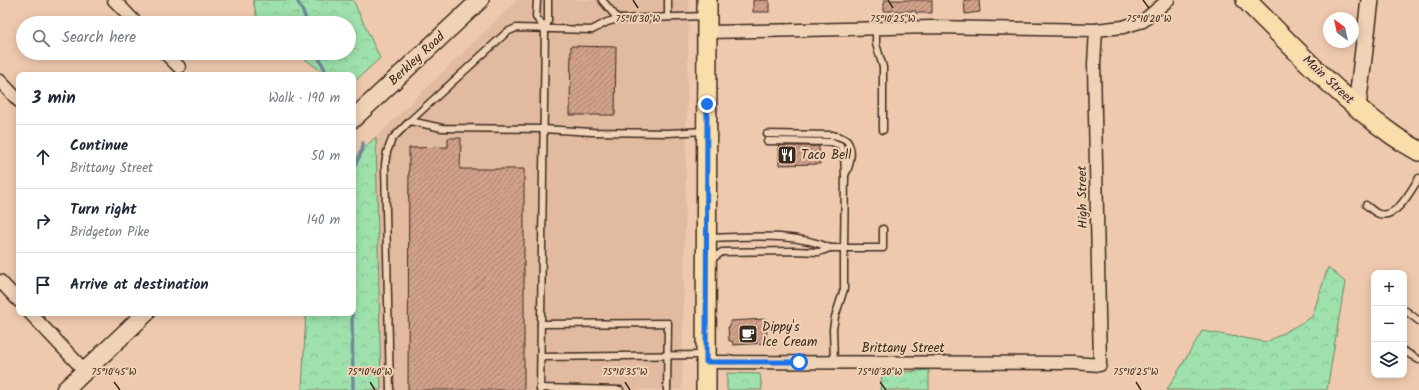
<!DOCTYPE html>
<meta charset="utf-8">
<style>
body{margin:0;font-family:Kalam,sans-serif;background:#f2f2f3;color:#1f2937}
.controls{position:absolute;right:12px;bottom:12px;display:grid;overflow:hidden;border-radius:8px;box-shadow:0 2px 10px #0003}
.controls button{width:36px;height:36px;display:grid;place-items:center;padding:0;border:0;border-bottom:1px solid #e0e1e3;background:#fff;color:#1f2937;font:20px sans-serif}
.compass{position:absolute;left:1323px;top:12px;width:36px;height:36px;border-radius:50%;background:#fff;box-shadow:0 2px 10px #0003;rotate:327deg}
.stop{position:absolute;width:12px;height:12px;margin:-9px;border:3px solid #1a73e8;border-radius:50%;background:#fff}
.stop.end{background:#1a73e8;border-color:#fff;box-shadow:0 1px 4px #0008}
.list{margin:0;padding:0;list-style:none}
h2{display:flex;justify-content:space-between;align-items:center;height:52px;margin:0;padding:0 16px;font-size:17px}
h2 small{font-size:13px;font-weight:400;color:#747a83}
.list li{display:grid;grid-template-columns:26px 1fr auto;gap:12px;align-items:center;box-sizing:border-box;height:64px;padding:0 16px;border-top:1px solid #e0e1e3}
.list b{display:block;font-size:15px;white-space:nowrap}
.list p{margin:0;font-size:13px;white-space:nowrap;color:#747a83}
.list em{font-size:13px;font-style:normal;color:#747a83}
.icon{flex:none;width:22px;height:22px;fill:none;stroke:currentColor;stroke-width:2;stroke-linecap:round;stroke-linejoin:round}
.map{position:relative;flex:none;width:1419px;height:390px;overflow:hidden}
.search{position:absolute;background:#fff;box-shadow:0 2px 10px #0003;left:16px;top:16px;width:340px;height:44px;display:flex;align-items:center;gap:10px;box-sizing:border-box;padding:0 14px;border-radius:22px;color:#747a83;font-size:15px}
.panel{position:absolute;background:#fff;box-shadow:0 2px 10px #0003;left:16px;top:72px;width:340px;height:244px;border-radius:8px}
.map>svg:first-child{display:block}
.built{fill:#e2baa0}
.forest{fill:url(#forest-crowns);stroke:#6c8665}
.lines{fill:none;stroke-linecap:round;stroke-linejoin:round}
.stream{stroke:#73889e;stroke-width:3.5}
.building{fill:url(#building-hatch);stroke:#3b2a1e}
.lane-casing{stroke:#3b2a1e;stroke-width:9}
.street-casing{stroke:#3b2a1e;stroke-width:15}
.secondary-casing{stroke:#3b2a1e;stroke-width:20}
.primary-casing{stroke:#3b2a1e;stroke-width:22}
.lane{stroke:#f0d2b6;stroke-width:6}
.street{stroke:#f0d2b6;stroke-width:12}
.secondary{stroke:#f0d2b6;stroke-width:17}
.primary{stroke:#f9ddab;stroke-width:19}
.route{stroke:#1a73e8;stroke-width:5}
.ticks{fill:none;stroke:#3b2a1e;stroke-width:1.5}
.labels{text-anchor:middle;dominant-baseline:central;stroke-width:4;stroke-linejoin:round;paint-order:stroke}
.street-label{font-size:13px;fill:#3b2a1e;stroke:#f0d2b6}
.poi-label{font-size:13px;fill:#3b2a1e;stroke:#f0d2b6;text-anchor:start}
.ticks-label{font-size:10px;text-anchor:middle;fill:#3b2a1e;stroke:#f0d2b6;stroke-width:4;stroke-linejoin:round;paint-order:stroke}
</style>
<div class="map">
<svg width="1419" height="390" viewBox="0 0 1419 390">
<defs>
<pattern id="forest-crowns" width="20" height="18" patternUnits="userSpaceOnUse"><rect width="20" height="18" fill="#9ee1ac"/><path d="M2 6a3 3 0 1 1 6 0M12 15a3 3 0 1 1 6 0" fill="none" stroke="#89c194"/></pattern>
<pattern id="building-hatch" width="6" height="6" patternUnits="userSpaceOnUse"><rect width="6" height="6" fill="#d0a08a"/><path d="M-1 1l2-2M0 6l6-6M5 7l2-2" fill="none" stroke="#aa8370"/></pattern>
</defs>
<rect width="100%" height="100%" fill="#eec9ae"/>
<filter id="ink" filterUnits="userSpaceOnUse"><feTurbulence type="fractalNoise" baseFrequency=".025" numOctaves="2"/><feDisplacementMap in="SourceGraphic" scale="8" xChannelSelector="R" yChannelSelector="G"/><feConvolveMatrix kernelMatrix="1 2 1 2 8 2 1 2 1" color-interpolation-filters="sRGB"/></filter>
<g filter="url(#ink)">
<polygon class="built" points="517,0 689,0 682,390 381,390 376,137"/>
<g class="forest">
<polygon points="253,0 353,0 380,58 353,83 353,75 326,75 297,53 349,53 349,23 258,23"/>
<polygon points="376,137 381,390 302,390 306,313 353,313 353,158"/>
<polygon points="1328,267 1345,282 1327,390 1167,390 1202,331 1267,342 1312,317"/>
<polygon points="929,370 929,390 880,390 882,374"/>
<polygon points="727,373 760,374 762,390 727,390"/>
</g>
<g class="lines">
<g class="stream">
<polyline points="297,0 304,14 307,23"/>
<polyline points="316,53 328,75"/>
<polyline points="353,169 362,151 363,143"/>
<polyline points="352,313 353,390"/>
</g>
</g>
<g class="building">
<rect x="753" y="0" width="16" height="12"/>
<polygon points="884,0 932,0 932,13 916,13 916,11 884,11"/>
<polygon points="964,0 979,0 980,12 965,14"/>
<polygon points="571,46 616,47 615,115 570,115"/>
<polygon points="448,138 461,138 460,169 524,169 524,390 408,390 409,148 448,147"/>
<polygon points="779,146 819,146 820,164 779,165"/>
<polygon points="766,319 767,343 733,345 732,341 729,341 728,327 730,327 730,321"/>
</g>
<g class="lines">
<g class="lane-casing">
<g id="lane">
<polyline points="537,0 536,17 545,29"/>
<polyline points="602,0 618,19"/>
<polyline points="668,17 668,0"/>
<polyline points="876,28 876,44 883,67 883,130"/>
<polyline points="410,121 442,128 543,129 592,132 668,133 705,131"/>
<path d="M 767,134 L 832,135 C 837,136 843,137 847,141 C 854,150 850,166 845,175 L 844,248 L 883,248 L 883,229"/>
<polyline points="767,141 831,142 840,145 844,153 845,175"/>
<path d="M 1366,205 C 1370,208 1375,213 1379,214 C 1397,219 1411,190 1419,178"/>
<path d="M 709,238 C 749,237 793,232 830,248"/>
<polyline points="709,261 722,252 794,251 819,252 830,248 844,248 844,289 835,317 833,329 834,362"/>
<polyline points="1406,311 1419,321"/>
<polyline points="541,324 668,323 667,390"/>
<polyline points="1404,351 1419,360"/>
<polyline points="541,357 703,355"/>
<polyline points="540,388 620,390"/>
<polyline points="390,390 385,164 387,152 392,139 410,121 507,32 516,28 592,30 607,22 618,19 705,16"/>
<polyline points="540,390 545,29 548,21 548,0"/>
</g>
</g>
<g class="street-casing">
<g id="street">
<polyline points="114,0 136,23"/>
<polyline points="707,32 933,27 1096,30 1123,27 1143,21 1168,0"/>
<polyline points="165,53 179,67"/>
<polyline points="0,81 19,101"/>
<polyline points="0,281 19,301"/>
<polyline points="30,313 85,371"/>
<polyline points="706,362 1074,363 1100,365 1094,64 1096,30"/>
</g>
</g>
<g class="secondary-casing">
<g id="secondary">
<polyline points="1357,107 1370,0"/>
<polyline points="353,119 480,0"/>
<polyline points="65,390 146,313"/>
</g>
</g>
<g class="primary-casing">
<g id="primary">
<path d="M 1246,0 C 1292,46 1337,95 1390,133 C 1399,140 1409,145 1419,151"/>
<polyline points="706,390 707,0"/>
</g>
</g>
<use href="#lane" class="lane"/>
<use href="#street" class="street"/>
<use href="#secondary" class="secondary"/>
<use href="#primary" class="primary"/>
</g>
</g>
<g class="lines" filter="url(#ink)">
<polyline class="route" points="707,104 706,362 799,362"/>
</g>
<path class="ticks" d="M 633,0 L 638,8M 888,0 L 893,8M 1143,0 L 1149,8M 114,382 L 120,390M 370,382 L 375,390M 625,382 L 630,390M 880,382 L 886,390M 1136,382 L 1141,390"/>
<defs>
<g id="restaurant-square" transform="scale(1)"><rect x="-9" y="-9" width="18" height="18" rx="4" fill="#3b2a1e" stroke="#f0d2b6"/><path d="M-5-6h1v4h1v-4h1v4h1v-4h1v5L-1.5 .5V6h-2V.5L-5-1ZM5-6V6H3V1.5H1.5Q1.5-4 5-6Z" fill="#fff"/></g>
<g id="cafe-square" transform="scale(1)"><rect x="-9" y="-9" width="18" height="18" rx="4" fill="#3b2a1e" stroke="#f0d2b6"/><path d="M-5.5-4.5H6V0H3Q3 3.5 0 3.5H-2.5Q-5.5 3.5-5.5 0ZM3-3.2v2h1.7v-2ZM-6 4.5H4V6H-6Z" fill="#fff"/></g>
</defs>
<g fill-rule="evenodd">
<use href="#restaurant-square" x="787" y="155"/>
<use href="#cafe-square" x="748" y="334"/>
</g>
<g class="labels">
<g class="street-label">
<text transform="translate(417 59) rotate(-43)">Berkley Road</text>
<text transform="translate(1328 80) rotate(43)">Main Street</text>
<text transform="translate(1083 197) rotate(-91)">High Street</text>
<text x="903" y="348">Brittany Street</text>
</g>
<g class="poi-label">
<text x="801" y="155">Taco Bell</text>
<text x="762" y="327">Dippy's<tspan x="762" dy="15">Ice Cream</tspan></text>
</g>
</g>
<g class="ticks-label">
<text x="638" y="22">75°10'30"W</text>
<text x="893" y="22">75°10'25"W</text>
<text x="1149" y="22">75°10'20"W</text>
<text x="114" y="375">75°10'45"W</text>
<text x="370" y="375">75°10'40"W</text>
<text x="625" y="375">75°10'35"W</text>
<text x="880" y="375">75°10'30"W</text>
<text x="1136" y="375">75°10'25"W</text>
</g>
</svg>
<div class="controls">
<button>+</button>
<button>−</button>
<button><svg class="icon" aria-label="layers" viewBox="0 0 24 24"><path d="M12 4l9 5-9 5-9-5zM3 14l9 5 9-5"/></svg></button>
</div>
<svg class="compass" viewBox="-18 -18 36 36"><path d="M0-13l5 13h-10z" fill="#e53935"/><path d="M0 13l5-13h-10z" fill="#747a83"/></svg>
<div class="stop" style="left:799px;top:362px"></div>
<div class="stop end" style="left:707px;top:104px"></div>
<div class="search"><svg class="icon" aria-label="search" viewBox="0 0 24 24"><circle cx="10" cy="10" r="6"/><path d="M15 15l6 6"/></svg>Search here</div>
<section class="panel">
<h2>3 min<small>Walk · 190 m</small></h2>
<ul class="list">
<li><svg class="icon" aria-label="ahead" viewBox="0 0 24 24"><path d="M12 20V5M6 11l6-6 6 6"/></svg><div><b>Continue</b><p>Brittany Street</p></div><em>50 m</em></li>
<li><svg class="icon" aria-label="right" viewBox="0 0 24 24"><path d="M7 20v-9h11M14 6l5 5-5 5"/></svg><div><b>Turn right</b><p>Bridgeton Pike</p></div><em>140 m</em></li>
<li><svg class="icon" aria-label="arrive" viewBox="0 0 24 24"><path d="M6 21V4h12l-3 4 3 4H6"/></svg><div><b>Arrive at destination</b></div></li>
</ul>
</section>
</div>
